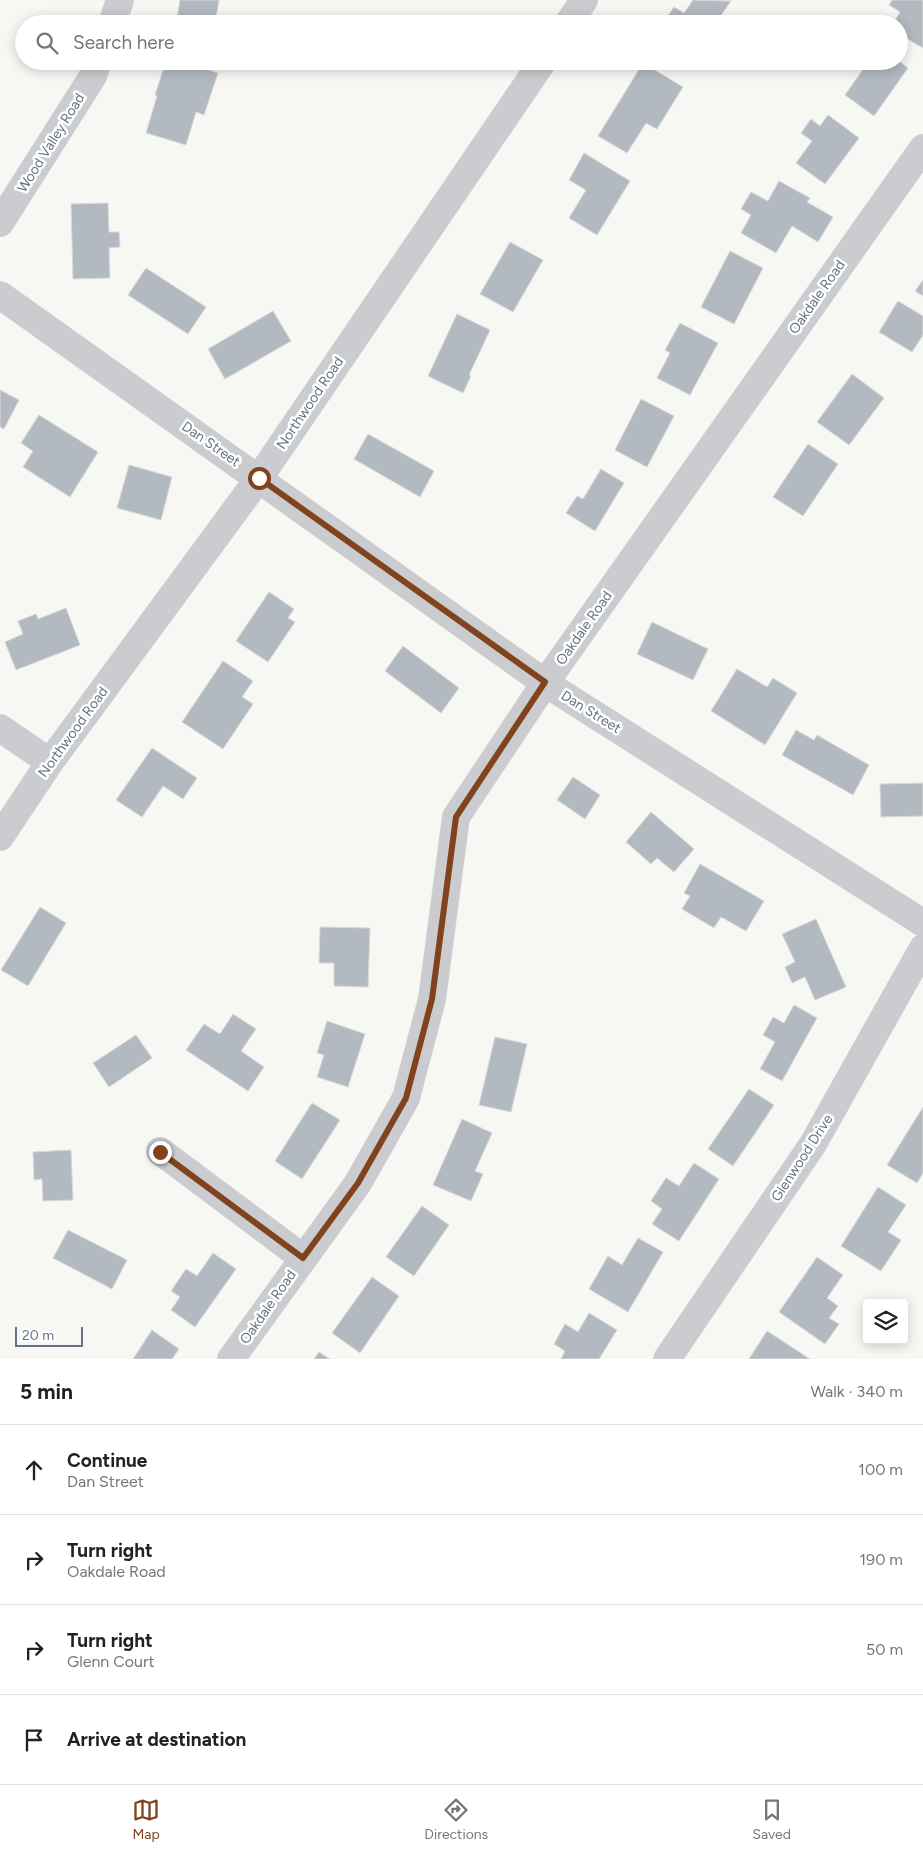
<!DOCTYPE html>
<meta charset="utf-8">
<style>
body{margin:0;font-family:Figtree,sans-serif;background:#f6f6f6;color:#222}
.controls{position:absolute;right:15px;bottom:15px;display:grid;overflow:hidden;border-radius:5px;box-shadow:0 2px 12px #0003}
.controls button{width:45px;height:45px;display:grid;place-items:center;padding:0;border:0;border-bottom:1px solid #e0e0e0;background:#fff;color:#222;font:25px sans-serif}
.scale{position:absolute;left:15px;bottom:12px;width:68px;box-sizing:border-box;padding-left:5px;border:2px solid #637288;border-top:0;font-size:14px;line-height:18px;white-space:nowrap;color:#637288;-webkit-text-stroke:4px #fff;paint-order:stroke}
.stop{position:absolute;width:15px;height:15px;margin:-11px;border:4px solid #80431d;border-radius:50%;background:#fff}
.stop.end{background:#80431d;border-color:#fff;box-shadow:0 1px 5px #0008}
.list{margin:0;padding:0;list-style:none}
h2{display:flex;justify-content:space-between;align-items:center;height:65px;margin:0;padding:0 20px;font-size:21px}
h2 small{font-size:16px;font-weight:400;color:#767676}
.list li{display:grid;grid-template-columns:32px 1fr auto;gap:15px;align-items:center;box-sizing:border-box;height:90px;padding:0 20px;border-top:1px solid #e0e0e0}
.list b{display:block;font-size:19px;white-space:nowrap}
.list p{margin:0;font-size:16px;white-space:nowrap;color:#767676}
.list em{font-size:16px;font-style:normal;color:#767676}
.icon{flex:none;width:28px;height:28px;fill:none;stroke:currentColor;stroke-width:2;stroke-linecap:round;stroke-linejoin:round}
.map{position:relative;flex:none;width:923px;height:1359px;overflow:hidden}
.search{position:absolute;background:#fff;box-shadow:0 2px 12px #0003;left:15px;right:15px;top:15px;height:55px;display:flex;align-items:center;gap:12px;box-sizing:border-box;padding:0 18px;border-radius:28px;color:#767676;font-size:19px}
.sheet{height:425px;background:#fff}
nav{display:flex;justify-content:space-around;align-items:center;box-sizing:border-box;height:70px;border-top:1px solid #e0e0e0;background:#fff;font-size:14px;color:#767676}
nav a{display:grid;justify-items:center;gap:2px}
nav .on{color:#80431d}
.map>svg:first-child{display:block}
.building{fill:#b3b9c1;stroke:#d9d9d6}
.lines{fill:none;stroke-linecap:round;stroke-linejoin:round}
.minor{stroke:#caccd0;stroke-width:28}
.route{stroke:#80431d;stroke-width:6}
.labels{text-anchor:middle;dominant-baseline:central;stroke-width:5;stroke-linejoin:round;paint-order:stroke}
.street-label{font-size:14px;fill:#637288;stroke:#fff}
</style>
<div class="map">
<svg width="923" height="1359" viewBox="0 0 923 1359">
<rect width="100%" height="100%" fill="#f7f8f4"/>
<g class="building">
<polygon points="180,0 219,0 215,24 176,24"/>
<polygon points="693,0 731,1 715,24 662,24 674,7 684,13"/>
<polygon points="892,0 923,0 923,48 899,34 899,24 893,24 900,12 889,5"/>
<polygon points="166,61 181,61 218,73 204,115 196,112 186,145 146,133 157,96 155,95"/>
<polygon points="869,61 899,61 908,68 874,116 845,95"/>
<polygon points="643,63 683,87 657,129 646,123 627,153 598,136"/>
<polygon points="828,115 859,138 825,184 796,163 812,141 801,133 811,119 820,126"/>
<polygon points="584,153 630,181 597,235 569,218 586,190 569,180"/>
<polygon points="779,181 810,198 807,202 833,217 818,242 792,226 776,253 741,233 751,215 741,209 751,192 768,201"/>
<polygon points="108,203 109,232 119,232 120,247 109,248 110,278 73,279 71,204"/>
<polygon points="510,242 543,260 513,312 480,294"/>
<polygon points="730,251 763,268 734,324 701,307"/>
<polygon points="146,268 206,307 188,334 128,295"/>
<polygon points="923,280 923,296 915,291"/>
<polygon points="898,301 923,316 923,335 912,352 879,332"/>
<polygon points="273,311 291,341 225,379 208,349"/>
<polygon points="457,314 490,330 469,375 471,376 463,393 428,376"/>
<polygon points="680,323 718,343 690,395 657,378 670,353 665,350"/>
<polygon points="852,374 884,398 849,445 817,422"/>
<polygon points="0,390 19,400 4,429 0,427"/>
<polygon points="641,399 674,416 647,467 615,450"/>
<polygon points="39,415 98,452 70,497 23,467 33,451 21,443"/>
<polygon points="368,434 434,471 420,497 354,459"/>
<polygon points="808,444 838,464 803,516 773,497"/>
<polygon points="129,465 172,477 161,520 117,508"/>
<polygon points="601,469 624,483 595,531 566,513 577,496 583,499"/>
<polygon points="269,592 294,609 288,618 295,622 268,662 236,641"/>
<polygon points="66,608 80,645 16,670 5,642 23,634 18,621 36,614 38,619"/>
<polygon points="652,622 708,649 693,680 637,654"/>
<polygon points="403,646 459,688 441,713 385,671"/>
<polygon points="223,661 253,681 242,697 253,704 223,749 182,722"/>
<polygon points="737,669 767,687 773,678 797,693 765,745 711,711"/>
<polygon points="796,730 814,740 817,735 869,765 853,795 782,755"/>
<polygon points="152,748 197,778 183,799 163,786 142,817 116,800"/>
<polygon points="573,777 600,795 585,819 557,800"/>
<polygon points="923,783 923,816 881,817 880,784"/>
<polygon points="651,812 694,849 674,872 657,858 651,864 626,842"/>
<polygon points="700,864 764,901 746,931 721,917 714,928 682,909 690,896 684,893"/>
<polygon points="40,907 66,923 28,986 1,970"/>
<polygon points="816,919 846,987 815,1000 805,977 792,983 785,967 795,962 782,934"/>
<polygon points="320,927 370,928 368,987 334,986 334,963 319,963"/>
<polygon points="794,1005 817,1018 782,1081 760,1069 775,1042 763,1035 773,1017 784,1023"/>
<polygon points="233,1014 256,1029 241,1051 264,1067 248,1091 186,1050 204,1024 220,1034"/>
<polygon points="327,1021 365,1034 348,1087 317,1077 324,1055 317,1053"/>
<polygon points="136,1035 152,1058 109,1087 93,1063"/>
<polygon points="495,1037 527,1044 511,1112 479,1105"/>
<polygon points="749,1089 774,1105 733,1166 708,1149"/>
<polygon points="312,1103 340,1120 302,1179 275,1161"/>
<polygon points="923,1107 923,1173 917,1183 887,1165"/>
<polygon points="462,1119 492,1133 475,1171 483,1174 471,1201 433,1185"/>
<polygon points="71,1150 73,1200 43,1201 42,1179 34,1180 33,1152"/>
<polygon points="694,1163 719,1179 679,1241 652,1224 662,1209 651,1201 666,1178 679,1186"/>
<polygon points="878,1187 906,1205 888,1232 901,1240 881,1271 841,1246"/>
<polygon points="422,1206 449,1225 414,1276 386,1257"/>
<polygon points="68,1230 127,1260 112,1289 53,1258"/>
<polygon points="638,1238 663,1252 628,1312 589,1289 608,1256 622,1265"/>
<polygon points="213,1253 236,1269 195,1327 171,1310 180,1297 171,1291 186,1269 197,1276"/>
<polygon points="817,1257 843,1275 827,1298 838,1306 829,1318 839,1324 825,1344 779,1312"/>
<polygon points="372,1277 399,1296 360,1353 332,1333"/>
<polygon points="589,1313 617,1330 599,1359 561,1359 565,1351 554,1344 565,1324 578,1332"/>
<polygon points="152,1330 179,1349 172,1359 133,1359"/>
<polygon points="767,1331 810,1359 749,1359"/>
<polygon points="319,1352 330,1359 314,1359"/>
</g>
<g class="lines">
<g class="minor">
<polyline points="112,24 120,0"/>
<polyline points="568,24 584,0"/>
<polyline points="0,223 93,76 98,61"/>
<polyline points="0,295 545,683 923,923"/>
<polyline points="0,728 50,762"/>
<polyline points="0,837 50,762 259,478 543,61"/>
<polyline points="160,1151 303,1258"/>
<polyline points="231,1359 358,1183 406,1098 432,999 456,817 545,683 923,148"/>
<polyline points="667,1359 813,1144 923,948"/>
</g>
</g>
<g class="lines">
<polyline class="route" points="160,1152 303,1258 358,1183 406,1098 432,999 456,817 545,682 259,478"/>
</g>
<g class="labels">
<g class="street-label">
<text transform="translate(51 143) rotate(-58)">Wood Valley Road</text>
<text transform="translate(817 297) rotate(-55)">Oakdale Road</text>
<text transform="translate(310 403) rotate(-56)">Northwood Road</text>
<text transform="translate(211 444) rotate(35)">Dan Street</text>
<text transform="translate(584 628) rotate(-55)">Oakdale Road</text>
<text transform="translate(591 712) rotate(32)">Dan Street</text>
<text transform="translate(73 732) rotate(-54)">Northwood Road</text>
<text transform="translate(802 1158) rotate(-57)">Glenwood Drive</text>
<text transform="translate(268 1307) rotate(-55)">Oakdale Road</text>
</g>
</g>
</svg>
<div class="controls">
<button><svg class="icon" aria-label="layers" viewBox="0 0 24 24"><path d="M12 4l9 5-9 5-9-5zM3 14l9 5 9-5"/></svg></button>
</div>
<div class="scale">20 m</div>
<div class="stop" style="left:259px;top:478px"></div>
<div class="stop end" style="left:160px;top:1152px"></div>
<div class="search"><svg class="icon" aria-label="search" viewBox="0 0 24 24"><circle cx="10" cy="10" r="6"/><path d="M15 15l6 6"/></svg>Search here</div>
</div>
<section class="sheet">
<h2>5 min<small>Walk · 340 m</small></h2>
<ul class="list">
<li><svg class="icon" aria-label="ahead" viewBox="0 0 24 24"><path d="M12 20V5M6 11l6-6 6 6"/></svg><div><b>Continue</b><p>Dan Street</p></div><em>100 m</em></li>
<li><svg class="icon" aria-label="right" viewBox="0 0 24 24"><path d="M7 20v-9h11M14 6l5 5-5 5"/></svg><div><b>Turn right</b><p>Oakdale Road</p></div><em>190 m</em></li>
<li><svg class="icon" aria-label="right" viewBox="0 0 24 24"><path d="M7 20v-9h11M14 6l5 5-5 5"/></svg><div><b>Turn right</b><p>Glenn Court</p></div><em>50 m</em></li>
<li><svg class="icon" aria-label="arrive" viewBox="0 0 24 24"><path d="M6 21V4h12l-3 4 3 4H6"/></svg><div><b>Arrive at destination</b></div></li>
</ul>
</section>
<nav>
<a class="on"><svg class="icon" aria-label="map" viewBox="0 0 24 24"><path d="M3 6l6-2 6 2 6-2v14l-6 2-6-2-6 2zM9 4v14M15 6v14"/></svg>Map</a>
<a><svg class="icon" aria-label="directions" viewBox="0 0 24 24"><path d="M12 3l9 9-9 9-9-9zM9 14v-3h6M13 9l2 2-2 2"/></svg>Directions</a>
<a><svg class="icon" aria-label="saved" viewBox="0 0 24 24"><path d="M7 4h10v16l-5-4-5 4z"/></svg>Saved</a>
</nav>
